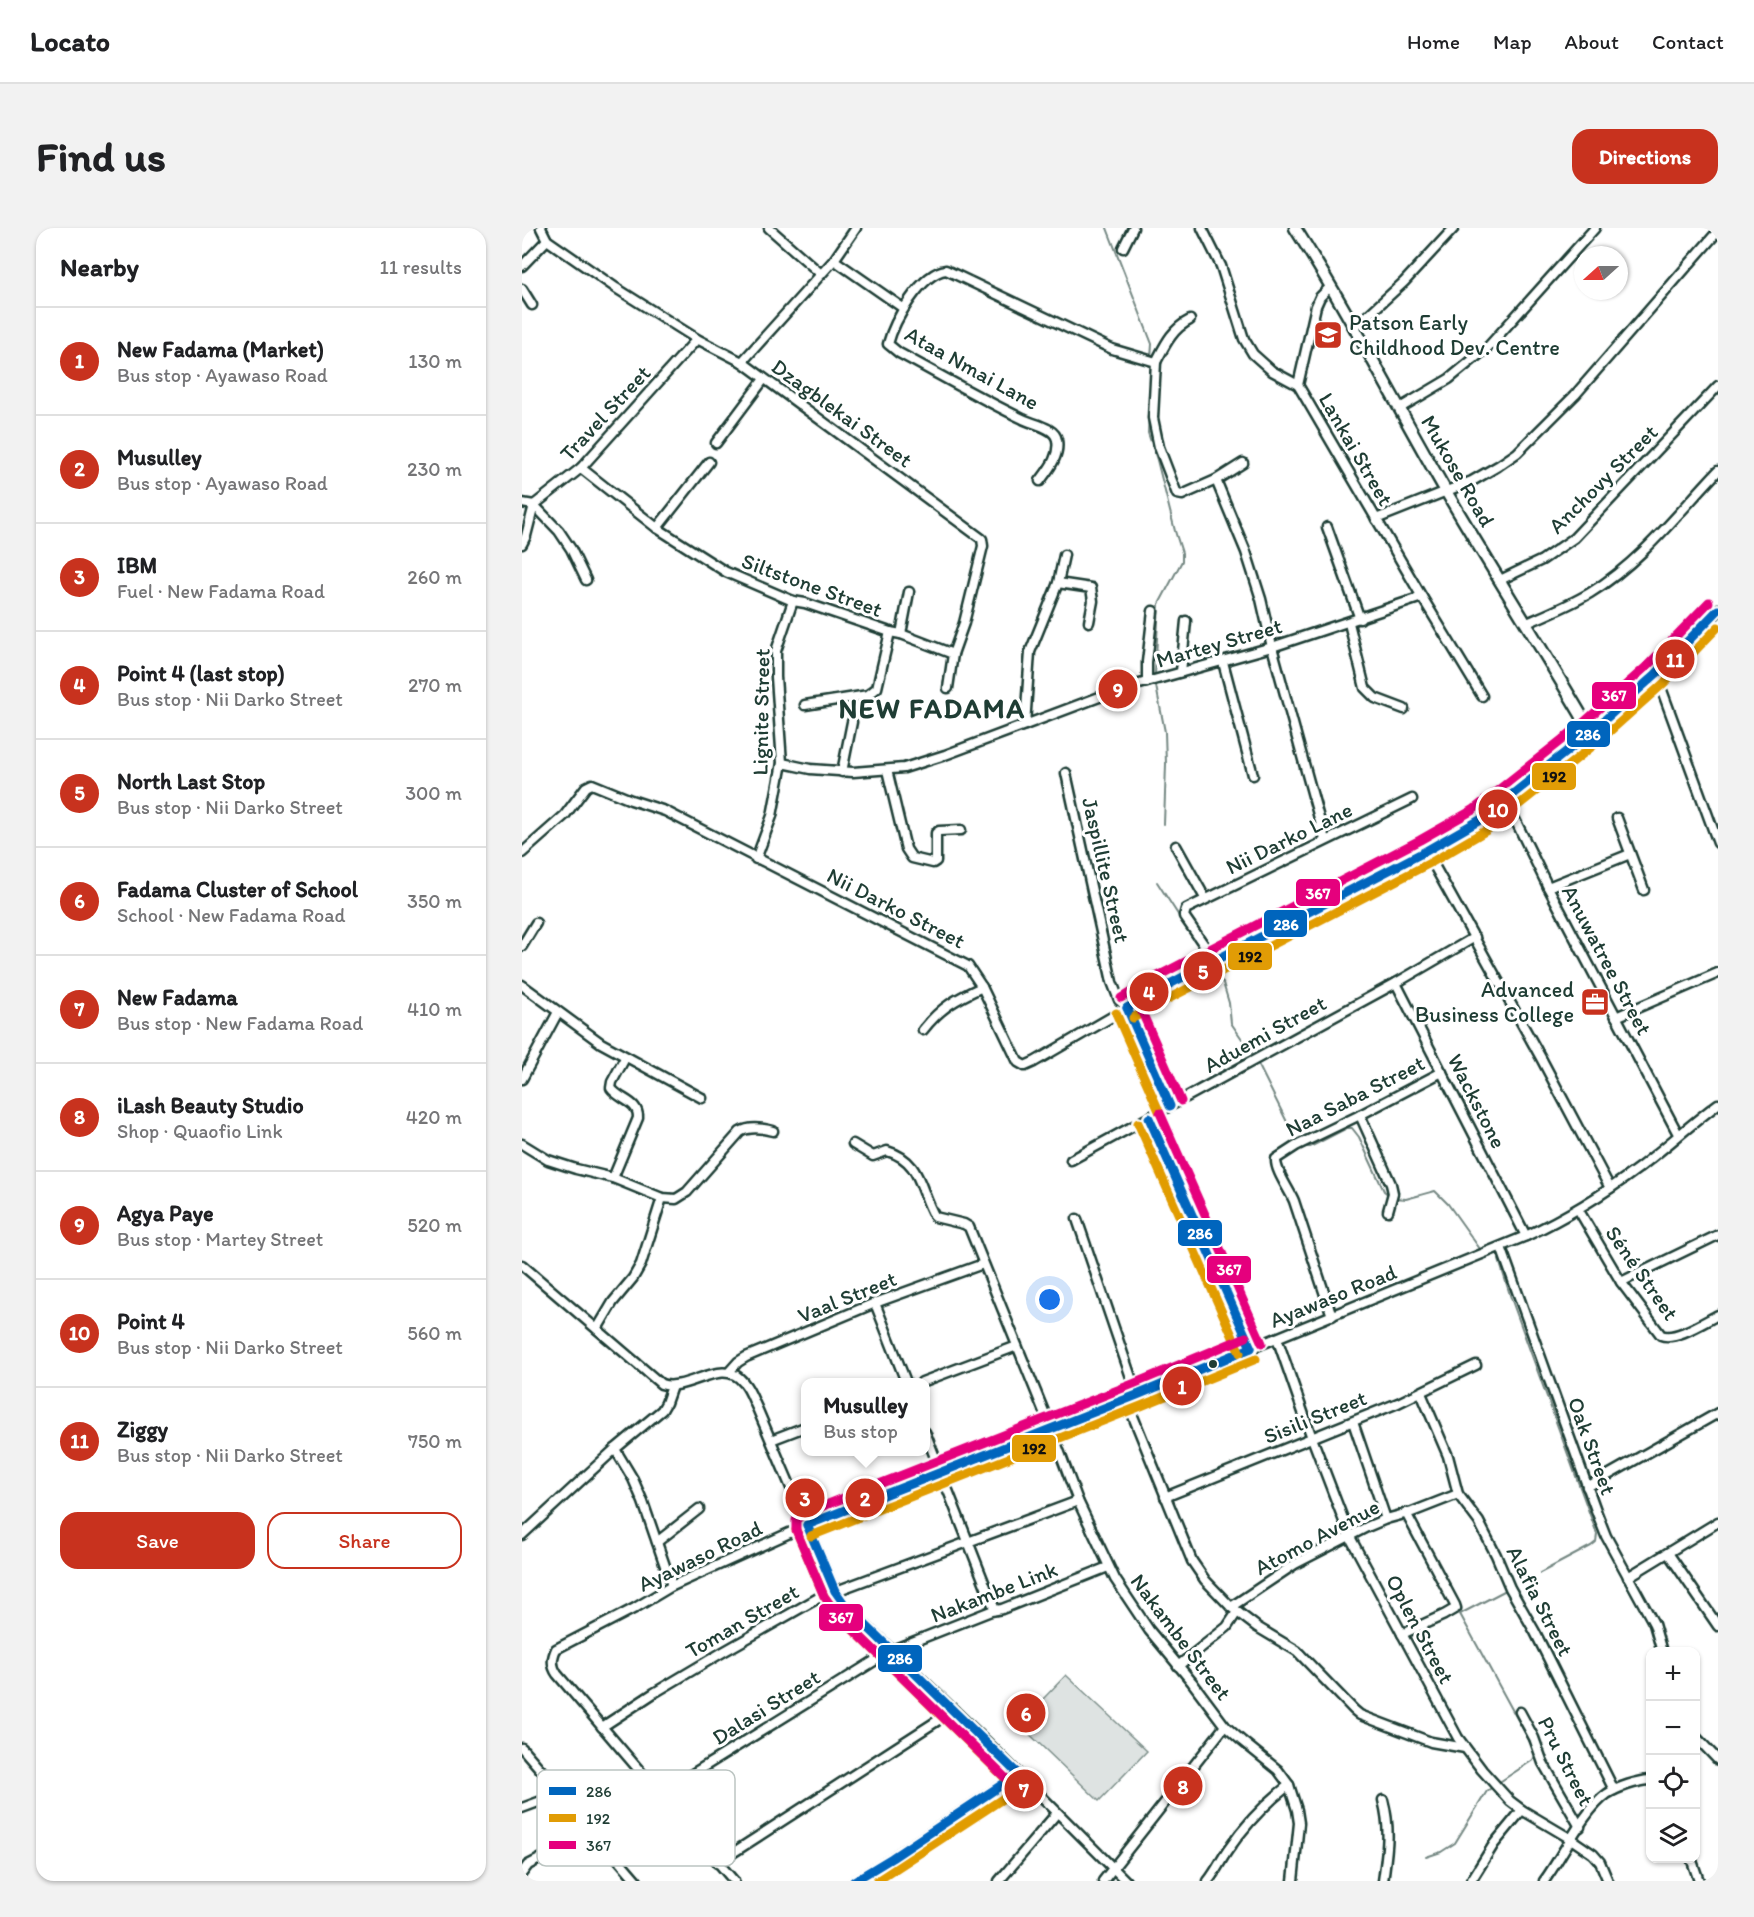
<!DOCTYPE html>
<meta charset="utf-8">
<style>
body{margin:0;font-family:Itim,sans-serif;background:#f2f2f2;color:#202124}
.controls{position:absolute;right:18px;bottom:18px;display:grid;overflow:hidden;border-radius:12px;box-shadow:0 2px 4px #0004}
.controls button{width:54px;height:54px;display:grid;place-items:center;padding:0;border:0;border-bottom:2px solid #e0e0e0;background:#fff;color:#202124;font:30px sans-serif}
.compass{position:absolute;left:1052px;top:18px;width:54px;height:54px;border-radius:50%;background:#fff;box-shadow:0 2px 4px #0004;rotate:249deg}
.you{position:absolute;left:528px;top:1072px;width:21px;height:21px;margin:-15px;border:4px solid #fff;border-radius:50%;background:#1a73e8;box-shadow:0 0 0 9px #1a73e833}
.badge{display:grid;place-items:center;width:39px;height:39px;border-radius:50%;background:#c8321e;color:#fff;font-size:20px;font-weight:700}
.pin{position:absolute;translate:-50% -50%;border:3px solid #fff;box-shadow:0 2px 6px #0006}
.popup{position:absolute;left:279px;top:1150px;width:129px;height:78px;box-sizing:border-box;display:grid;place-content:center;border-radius:12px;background:#fff;filter:drop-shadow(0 2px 4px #0005);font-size:20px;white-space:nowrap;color:#757577}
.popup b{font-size:22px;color:#202124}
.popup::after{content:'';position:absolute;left:50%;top:100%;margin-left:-12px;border:12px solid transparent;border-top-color:#fff}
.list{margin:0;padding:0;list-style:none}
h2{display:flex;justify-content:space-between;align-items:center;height:78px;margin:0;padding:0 24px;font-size:26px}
h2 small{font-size:20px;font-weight:400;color:#757577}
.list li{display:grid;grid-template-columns:39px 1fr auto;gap:18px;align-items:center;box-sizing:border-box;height:108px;padding:0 24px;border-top:2px solid #e0e0e0}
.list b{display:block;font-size:22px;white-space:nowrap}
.list p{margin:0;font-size:20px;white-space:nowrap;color:#757577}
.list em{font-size:20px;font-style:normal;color:#757577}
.actions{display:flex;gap:12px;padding:18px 24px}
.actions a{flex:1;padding:14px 0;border:2px solid #c8321e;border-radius:18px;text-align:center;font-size:21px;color:#c8321e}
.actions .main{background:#c8321e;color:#fff}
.icon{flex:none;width:33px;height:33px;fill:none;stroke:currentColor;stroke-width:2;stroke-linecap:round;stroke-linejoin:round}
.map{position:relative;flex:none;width:1196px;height:1653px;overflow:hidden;border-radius:18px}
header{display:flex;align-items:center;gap:36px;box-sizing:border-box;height:84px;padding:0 30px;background:#fff;border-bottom:2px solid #e0e0e0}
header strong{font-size:28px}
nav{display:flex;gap:33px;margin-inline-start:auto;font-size:21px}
.intro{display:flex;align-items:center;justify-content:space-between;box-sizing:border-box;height:144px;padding:0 36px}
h1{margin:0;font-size:42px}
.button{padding:15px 27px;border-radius:18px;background:#c8321e;color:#fff;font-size:21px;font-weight:700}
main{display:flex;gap:36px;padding:0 36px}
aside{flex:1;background:#fff;border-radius:18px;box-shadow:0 2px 4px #0004}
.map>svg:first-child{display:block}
.green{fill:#dee3e2;stroke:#7e908b;stroke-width:1.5}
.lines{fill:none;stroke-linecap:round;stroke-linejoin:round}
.stream{stroke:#758883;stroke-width:2}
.minor-casing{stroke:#1f3d34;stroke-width:13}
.tertiary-casing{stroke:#1f3d34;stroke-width:15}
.minor{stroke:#fff;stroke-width:8}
.tertiary{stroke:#fff;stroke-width:10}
.bus-1-casing{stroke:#fff;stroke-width:14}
.bus-2-casing{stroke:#fff;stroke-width:14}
.bus-3-casing{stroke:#fff;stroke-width:14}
.bus-1{stroke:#0065bd;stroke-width:9}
.bus-2{stroke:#e19c05;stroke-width:9}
.bus-3{stroke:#e5007d;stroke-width:9}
.bus-dot{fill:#1f3d34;stroke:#fff;stroke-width:2}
.labels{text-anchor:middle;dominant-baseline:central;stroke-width:6;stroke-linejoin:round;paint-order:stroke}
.poi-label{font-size:22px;fill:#1f3d34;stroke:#fff;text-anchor:start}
.street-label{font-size:22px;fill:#1f3d34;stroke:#fff}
.district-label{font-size:28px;font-weight:bold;letter-spacing:1.5px;fill:#1f3d34;stroke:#fff}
.key{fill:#fff;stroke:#bcc5c2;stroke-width:1.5}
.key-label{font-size:16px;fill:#1f3d34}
.line-badge{stroke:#fff;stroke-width:2}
.badge-label{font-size:16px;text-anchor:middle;font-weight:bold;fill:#fff}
.pale-badge-label{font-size:16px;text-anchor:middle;font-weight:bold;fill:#111}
</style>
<header>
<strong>Locato</strong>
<nav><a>Home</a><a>Map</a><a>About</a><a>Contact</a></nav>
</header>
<div class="intro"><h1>Find us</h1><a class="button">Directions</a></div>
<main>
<aside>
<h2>Nearby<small>11 results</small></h2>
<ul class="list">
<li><span class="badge">1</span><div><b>New Fadama (Market)</b><p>Bus stop · Ayawaso Road</p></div><em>130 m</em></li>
<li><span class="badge">2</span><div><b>Musulley</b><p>Bus stop · Ayawaso Road</p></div><em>230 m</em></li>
<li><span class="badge">3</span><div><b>IBM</b><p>Fuel · New Fadama Road</p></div><em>260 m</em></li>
<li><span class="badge">4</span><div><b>Point 4 (last stop)</b><p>Bus stop · Nii Darko Street</p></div><em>270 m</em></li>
<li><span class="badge">5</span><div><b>North Last Stop</b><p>Bus stop · Nii Darko Street</p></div><em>300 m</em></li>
<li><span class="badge">6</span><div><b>Fadama Cluster of School</b><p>School · New Fadama Road</p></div><em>350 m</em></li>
<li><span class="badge">7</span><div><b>New Fadama</b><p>Bus stop · New Fadama Road</p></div><em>410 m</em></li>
<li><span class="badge">8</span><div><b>iLash Beauty Studio</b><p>Shop · Quaofio Link</p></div><em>420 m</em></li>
<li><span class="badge">9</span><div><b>Agya Paye</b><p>Bus stop · Martey Street</p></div><em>520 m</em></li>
<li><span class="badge">10</span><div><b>Point 4</b><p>Bus stop · Nii Darko Street</p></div><em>560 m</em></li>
<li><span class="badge">11</span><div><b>Ziggy</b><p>Bus stop · Nii Darko Street</p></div><em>750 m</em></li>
</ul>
<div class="actions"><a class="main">Save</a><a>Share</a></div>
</aside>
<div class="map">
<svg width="1196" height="1653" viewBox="0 0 1196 1653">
<rect width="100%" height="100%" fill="#fff"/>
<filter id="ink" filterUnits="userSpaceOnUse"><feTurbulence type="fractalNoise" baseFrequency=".0167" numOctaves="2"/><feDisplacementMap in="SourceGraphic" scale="12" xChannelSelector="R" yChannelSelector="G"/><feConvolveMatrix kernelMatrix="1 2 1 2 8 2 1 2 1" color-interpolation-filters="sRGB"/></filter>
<g filter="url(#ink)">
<polygon class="green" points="544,1447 625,1523 577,1573 497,1496"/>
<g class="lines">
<g class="stream">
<polyline points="585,0 630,116 629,130"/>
<polyline points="629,135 626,205 635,232 653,303 660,325 660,333 637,376 633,446"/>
<polyline points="634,458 643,504 644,536 642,596"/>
<polyline points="635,654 684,730"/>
<polyline points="691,741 701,755 707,775 709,795 731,827"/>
<polyline points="737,838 775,914"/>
<polyline points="781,919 788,919 825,900 830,900 837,909 862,963 868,968 873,970 884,971 913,963 926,976 958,1021"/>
<polyline points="977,1032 989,1070 1075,1306 1074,1314 1069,1318 1018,1345"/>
<polyline points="976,1555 1011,1532 1013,1527 1010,1518 938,1386 984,1362"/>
<polyline points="904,1629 919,1624 933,1615 965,1563 972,1558"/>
</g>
<g class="minor-casing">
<g id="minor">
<polyline points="19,0 25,12 94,60 175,111 220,134 460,311 461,318 442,395 431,426 426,460"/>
<polyline points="247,0 299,46"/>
<polyline points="680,0 699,38 722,111 731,126 750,143 776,157 900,369 960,468"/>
<polyline points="601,20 611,0"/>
<polyline points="312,32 381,80"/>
<polyline points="0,38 25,12"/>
<polyline points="0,61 10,77"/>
<polyline points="832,100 882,54 932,0"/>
<polyline points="220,134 312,32 334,0"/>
<path d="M 634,134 C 643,117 650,101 668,92"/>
<polyline points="776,157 794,78 798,69 808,59"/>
<polyline points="878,180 927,151 965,120 1073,0"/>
<polyline points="194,215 242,151"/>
<polyline points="59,240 135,300 204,344 271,373 283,375 368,404 379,406 431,426"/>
<polyline points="694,252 724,324 739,371 750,419 803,612"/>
<path d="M 518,253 C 527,241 538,228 535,212 C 533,199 510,196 501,191 C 459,171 418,147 377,125 L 366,116 C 372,93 399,45 424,42 L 590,121 L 634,134 L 631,190 L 637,219 L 655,266 L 660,267 L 694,252 L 721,235"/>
<polyline points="0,275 12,277 37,303 49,321 64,352"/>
<polyline points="854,291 950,253 976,238 995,225 1053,167 1196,3"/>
<polyline points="805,299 838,391"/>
<polyline points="135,300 187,234"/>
<polyline points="0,316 4,308 12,277 59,240 175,111"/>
<polyline points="978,352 1020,332 1052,310 1196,158"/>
<polyline points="536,355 569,360 571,373 567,394"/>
<polyline points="827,395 843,460 853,470 882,481"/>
<path d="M 1005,395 C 1026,386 1048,377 1068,365 C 1119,334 1156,285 1196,243"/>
<polyline points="379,406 387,364"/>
<polyline points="701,434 731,547"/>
<polyline points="659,444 664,393"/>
<polyline points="1134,446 1196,615"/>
<polyline points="625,454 625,434 631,383"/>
<polyline points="283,477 346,467 355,460 368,404"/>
<polyline points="503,497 508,424 536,355 542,327"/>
<polyline points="260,535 288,541 331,544 382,540 423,527 596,462 750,419 900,369"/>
<polyline points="365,542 384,621 390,630 411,635 414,633 414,605 417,603 439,602"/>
<polyline points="320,544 330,494"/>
<polyline points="544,545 590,754 597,772 605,780 648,878"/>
<polyline points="984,573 1026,659 1156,906"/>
<polyline points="1095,590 1122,662"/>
<polyline points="654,618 683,670"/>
<polyline points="904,623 1019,830 1088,960"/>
<path d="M 0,625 L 43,587 L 64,559 L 70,556 L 109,572 L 143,583 L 446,738 L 460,759 L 496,834 L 503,838 L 512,834 L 638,761 L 931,607 C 981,578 1024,540 1069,504"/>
<polyline points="234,631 250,588 260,535 254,449 254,423 271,373"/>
<polyline points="1026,659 1108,626"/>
<polyline points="0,718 14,695"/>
<polyline points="693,733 662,688 664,681 890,571"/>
<polyline points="874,755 1004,1008"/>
<polyline points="0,757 79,815 180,870"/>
<polyline points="1094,789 1196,745"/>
<path d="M 401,802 C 419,779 434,771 460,759"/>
<polyline points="0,851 36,784"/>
<polyline points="838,887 869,956 871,965 866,983"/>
<polyline points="627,890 729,1120"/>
<path d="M 0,916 L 26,932 L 54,941 L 91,950 L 140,970 L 154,971 L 165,964 L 218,904 C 228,898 240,900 251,903"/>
<path d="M 331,916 L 351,928 L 365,923 C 400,933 397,962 413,989 L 442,996 L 447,999 L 529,1201 L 556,1273 L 593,1351 L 627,1402 L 670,1454 L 703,1498 L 720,1513 L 756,1542 L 767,1557 L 775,1582 L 777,1595 L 771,1653"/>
<polyline points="549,932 874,755 953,709"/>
<path d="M 91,950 L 116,890 C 117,873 97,872 89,860 L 90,854 L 103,830"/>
<path d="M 1056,981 L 1099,1054 L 1139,1107 C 1153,1113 1182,1094 1196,1087"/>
<polyline points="555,991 615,1167"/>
<polyline points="979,1019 1075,1285 1084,1308 1132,1396 1140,1424"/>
<path d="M 0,1037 L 139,1156 C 166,1165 201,1127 222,1155 C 228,1162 231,1172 235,1180 L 313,1363 L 323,1377 L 464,1513 L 604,1653"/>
<polyline points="1099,1054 1196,1007"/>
<polyline points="353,1075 384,1154"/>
<path d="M 810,1088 L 772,973 C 767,961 753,943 754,931 L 774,918 L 838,887 L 920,844"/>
<polyline points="75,1101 91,1074 111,1050 119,1036 140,970"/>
<polyline points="755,1110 790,1210 828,1309 936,1510 960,1542 988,1573 1000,1582 1049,1611 1071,1626 1078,1634 1086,1653"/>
<polyline points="207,1144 216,1134 224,1129 353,1075 461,1036"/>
<polyline points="400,1154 495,1118"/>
<polyline points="899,1165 926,1228 936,1266 957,1294 974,1327 988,1360 1013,1404 1092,1562"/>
<polyline points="604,1171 670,1333 683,1352 709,1379 735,1399 775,1423 832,1482 838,1487 909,1514 943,1520"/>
<polyline points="831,1194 864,1291"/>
<polyline points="403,1204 473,1382"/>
<polyline points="249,1212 283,1199"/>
<polyline points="93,1221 111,1251 121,1274 150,1358"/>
<polyline points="1065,1259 1196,1185"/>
<polyline points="643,1269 876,1175 954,1137"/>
<polyline points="0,1307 93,1221 140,1182 144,1175 150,1158"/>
<polyline points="135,1314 177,1281"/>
<polyline points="1146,1325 1196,1398"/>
<polyline points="1106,1349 1196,1294"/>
<polyline points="709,1379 773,1336 845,1299 864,1291 890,1284 936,1266"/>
<polyline points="880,1406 922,1387 934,1380 933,1377 884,1285"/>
<polyline points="656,1438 705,1399 715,1384"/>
<polyline points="998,1484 1012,1510 1021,1535 1058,1599"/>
<polyline points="80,1499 132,1465 201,1424 298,1369 556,1273"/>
<polyline points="1174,1509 1196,1532"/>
<polyline points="0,1520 115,1653"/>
<polyline points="138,1566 370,1422 469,1383 480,1381 586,1339"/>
<polyline points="0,1580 38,1566"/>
<polyline points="1169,1630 1177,1653"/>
<polyline points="195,1635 432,1482"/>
<polyline points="0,1645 6,1637 70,1604"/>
<path d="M 212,1653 L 35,1446 C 29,1437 30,1430 34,1421 L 113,1380 L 150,1358 L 285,1297 L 615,1167 L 1004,1008 C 1045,989 1082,966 1118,939 C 1144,919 1169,896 1196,876"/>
<polyline points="332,1653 370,1630 496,1546"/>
<polyline points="477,1653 535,1585"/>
<polyline points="581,1653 703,1498"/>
<path d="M 686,1653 C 694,1643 699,1632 706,1622 C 723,1597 744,1575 767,1557"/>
<path d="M 861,1653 C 865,1623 869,1602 861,1572"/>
<polyline points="949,1653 972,1616 1000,1582"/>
<path d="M 1022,1653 C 1040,1629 1061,1583 1085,1566 C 1096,1559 1115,1553 1128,1552"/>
</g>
</g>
<g class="tertiary-casing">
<path id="tertiary" d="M 773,0 C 828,86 874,177 925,265 C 972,345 1022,423 1069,504 L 1134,446 L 1196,382"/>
</g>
<use href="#minor" class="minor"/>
<use href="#tertiary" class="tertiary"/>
<g class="bus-1-casing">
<g id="bus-1">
<polyline points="605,780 638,761 904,623 958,592 1069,504 1134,446 1196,382"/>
<polyline points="605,780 648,878"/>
<polyline points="627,890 729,1120"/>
<polyline points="285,1297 615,1167 729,1120"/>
<polyline points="285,1297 313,1363 323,1377 496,1546"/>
<polyline points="332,1653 370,1630 496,1546"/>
</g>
</g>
<g class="bus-2-casing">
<g id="bus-2">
<polyline points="594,785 637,883"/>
<polyline points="611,790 644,772 910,634 965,602 1077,513 1142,455 1196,399"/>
<polyline points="616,895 718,1125"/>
<polyline points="274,1302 302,1368 314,1385 488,1555"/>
<polyline points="289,1308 619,1178 734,1131"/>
<polyline points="355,1653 503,1556"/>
</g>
</g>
<g class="bus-3-casing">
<g id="bus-3">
<polyline points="599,770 632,750 898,612 951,582 1061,495 1126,437 1187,374"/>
<polyline points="616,775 659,873"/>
<polyline points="638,885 740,1115"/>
<polyline points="504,1570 314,1385 302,1368 274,1302 274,1292 281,1286 611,1156 724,1109"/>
</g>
</g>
<use href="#bus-1" class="bus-1"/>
<use href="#bus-2" class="bus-2"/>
<use href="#bus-3" class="bus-3"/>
</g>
</g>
<defs>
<g id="school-square" transform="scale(1.5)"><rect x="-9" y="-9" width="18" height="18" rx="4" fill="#c8321e" stroke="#fff"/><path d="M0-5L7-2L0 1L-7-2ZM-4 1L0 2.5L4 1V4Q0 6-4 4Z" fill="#fff"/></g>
<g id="office-square" transform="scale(1.5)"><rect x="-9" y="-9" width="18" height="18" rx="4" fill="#c8321e" stroke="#fff"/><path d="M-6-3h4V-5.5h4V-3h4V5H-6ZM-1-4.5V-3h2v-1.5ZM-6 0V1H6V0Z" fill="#fff"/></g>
</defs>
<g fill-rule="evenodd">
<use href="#school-square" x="806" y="107"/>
<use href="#office-square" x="1073" y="774"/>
</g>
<circle class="bus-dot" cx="691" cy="1136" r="5"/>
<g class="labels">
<g class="poi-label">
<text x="827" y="94">Patson Early<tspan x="827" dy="25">Childhood Dev. Centre</tspan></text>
<text x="1052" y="761" text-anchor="end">Advanced<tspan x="1052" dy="25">Business College</tspan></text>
</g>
<g class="street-label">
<text transform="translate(450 140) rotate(29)">Ataa Nmai Lane</text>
<text transform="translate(83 185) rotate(-47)">Travel Street</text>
<text transform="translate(320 185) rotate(36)">Dzagblekai Street</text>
<text transform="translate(834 221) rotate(60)">Lankai Street</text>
<text transform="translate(936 243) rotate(60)">Mukose Road</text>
<text transform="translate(1081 251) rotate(-45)">Anchovy Street</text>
<text transform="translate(290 357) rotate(20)">Siltstone Street</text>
<text transform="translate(697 415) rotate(-16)">Martey Street</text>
<text transform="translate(239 484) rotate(-89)">Lignite Street</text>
<text transform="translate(767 610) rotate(-26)">Nii Darko Lane</text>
<text transform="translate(584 642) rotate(77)">Jaspillite Street</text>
<text transform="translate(374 680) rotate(27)">Nii Darko Street</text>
<text transform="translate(1085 732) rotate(62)">Anuwatree Street</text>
<text transform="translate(743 806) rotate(-29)">Aduemi Street</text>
<text transform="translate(833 868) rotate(-27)">Naa Saba Street</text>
<text transform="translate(955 873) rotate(63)">Wackstone</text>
<text transform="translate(1120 1045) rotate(55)">Séné Street</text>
<text transform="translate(811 1068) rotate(-22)">Ayawaso Road</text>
<text transform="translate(325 1069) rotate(-22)">Vaal Street</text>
<text transform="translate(793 1189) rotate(-22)">Sisili Street</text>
<text transform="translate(1070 1218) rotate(70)">Oak Street</text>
<text transform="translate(795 1309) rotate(-28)">Atomo Avenue</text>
<text transform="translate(178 1328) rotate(-26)">Ayawaso Road</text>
<text transform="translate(472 1364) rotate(-21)">Nakambe Link</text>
<text transform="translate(1018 1373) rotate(63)">Alafia Street</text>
<text transform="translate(220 1393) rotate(-30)">Toman Street</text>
<text transform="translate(898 1401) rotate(62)">Oplen Street</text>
<text transform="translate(659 1409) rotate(53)">Nakambe Street</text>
<text transform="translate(244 1479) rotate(-32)">Dalasi Street</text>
<text transform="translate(1044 1533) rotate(63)">Pru Street</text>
</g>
<g class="district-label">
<text x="410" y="480">NEW FADAMA</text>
</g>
</g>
<rect x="15" y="1542" width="198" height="96" rx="9" class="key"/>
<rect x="27" y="1559" width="27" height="8" fill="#0065bd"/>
<rect x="27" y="1586" width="27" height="8" fill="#e19c05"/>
<rect x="27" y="1613" width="27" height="8" fill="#e5007d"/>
<g class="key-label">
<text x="64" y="1569">286</text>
<text x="64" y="1596">192</text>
<text x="64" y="1623">367</text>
</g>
<g class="line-badge">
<rect x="1069" y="453" width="46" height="29" rx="6" fill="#e5007d"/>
<rect x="1044" y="492" width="45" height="28" rx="6" fill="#0065bd"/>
<rect x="1009" y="534" width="46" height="29" rx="6" fill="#e19c05"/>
<rect x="773" y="650" width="46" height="29" rx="6" fill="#e5007d"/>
<rect x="741" y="681" width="45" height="29" rx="6" fill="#0065bd"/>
<rect x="705" y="714" width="46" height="29" rx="6" fill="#e19c05"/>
<rect x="655" y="991" width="46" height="28" rx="6" fill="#0065bd"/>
<rect x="684" y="1027" width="46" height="29" rx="6" fill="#e5007d"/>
<rect x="489" y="1206" width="46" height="29" rx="6" fill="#e19c05"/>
<rect x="296" y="1375" width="46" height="29" rx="6" fill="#e5007d"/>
<rect x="355" y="1416" width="46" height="29" rx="6" fill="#0065bd"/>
</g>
<g class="badge-label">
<text x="1092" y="473">367</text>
<text x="1066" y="512">286</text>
<text x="796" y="671">367</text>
<text x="764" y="702">286</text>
<text x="678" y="1011">286</text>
<text x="707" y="1047">367</text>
<text x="319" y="1395">367</text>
<text x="378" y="1436">286</text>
</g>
<g class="pale-badge-label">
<text x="1032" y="554">192</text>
<text x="728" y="734">192</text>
<text x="512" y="1226">192</text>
</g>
</svg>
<div class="controls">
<button>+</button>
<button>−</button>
<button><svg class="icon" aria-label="locate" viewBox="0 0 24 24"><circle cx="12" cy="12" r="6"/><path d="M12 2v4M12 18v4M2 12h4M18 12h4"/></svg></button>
<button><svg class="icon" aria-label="layers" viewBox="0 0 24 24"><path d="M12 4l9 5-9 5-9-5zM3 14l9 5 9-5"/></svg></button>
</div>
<svg class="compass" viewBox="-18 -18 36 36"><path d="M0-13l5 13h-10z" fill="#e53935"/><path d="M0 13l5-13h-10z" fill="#757577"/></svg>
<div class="you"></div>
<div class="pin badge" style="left:660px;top:1158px">1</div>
<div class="pin badge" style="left:343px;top:1270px">2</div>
<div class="popup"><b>Musulley</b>Bus stop</div>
<div class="pin badge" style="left:283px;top:1270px">3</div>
<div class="pin badge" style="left:627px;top:764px">4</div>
<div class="pin badge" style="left:681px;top:743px">5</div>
<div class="pin badge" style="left:504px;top:1485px">6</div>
<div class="pin badge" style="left:502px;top:1561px">7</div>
<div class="pin badge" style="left:661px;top:1558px">8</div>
<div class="pin badge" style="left:596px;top:461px">9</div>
<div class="pin badge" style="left:976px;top:581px">10</div>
<div class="pin badge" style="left:1153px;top:431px">11</div>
</div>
</main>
